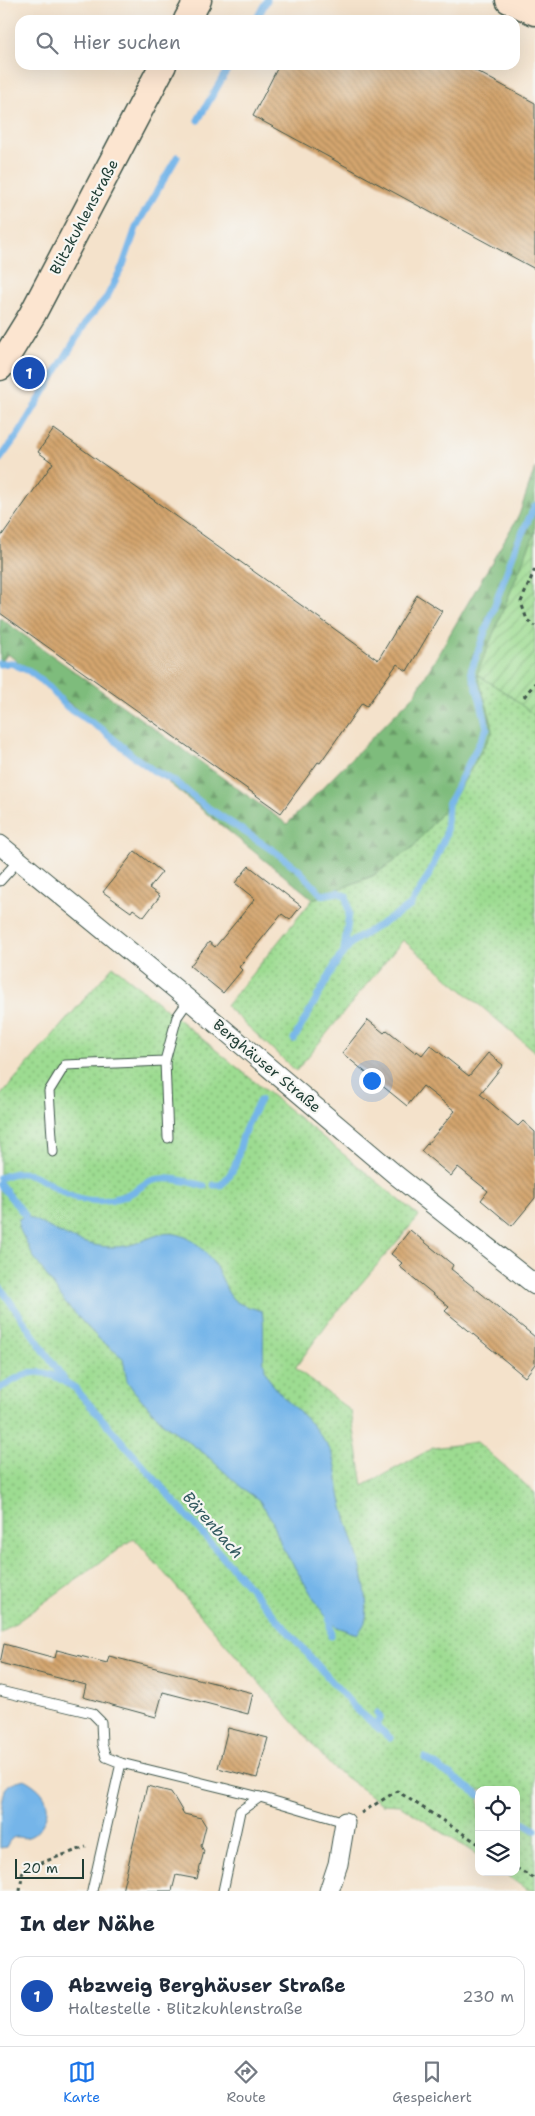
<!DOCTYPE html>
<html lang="de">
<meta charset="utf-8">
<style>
body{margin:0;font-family:"Shantell Sans",sans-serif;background:#f6f6f7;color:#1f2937}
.controls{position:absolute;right:15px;bottom:15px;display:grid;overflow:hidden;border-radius:10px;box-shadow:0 5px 20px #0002}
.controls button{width:45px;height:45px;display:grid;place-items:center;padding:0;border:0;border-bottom:1px solid #e0e1e3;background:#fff;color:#1f2937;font:25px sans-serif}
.scale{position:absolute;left:15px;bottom:12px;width:69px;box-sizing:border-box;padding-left:5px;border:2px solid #1f3d34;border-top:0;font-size:14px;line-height:18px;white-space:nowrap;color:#1f3d34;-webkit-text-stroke:4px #f6f6f2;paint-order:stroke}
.you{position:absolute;left:371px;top:1080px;width:18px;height:18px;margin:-12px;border:4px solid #fff;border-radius:50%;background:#1a73e8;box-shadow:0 0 0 8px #1a73e833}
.badge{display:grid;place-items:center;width:32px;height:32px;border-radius:50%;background:#1a73e8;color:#fff;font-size:16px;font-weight:700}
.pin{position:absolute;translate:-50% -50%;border:2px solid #fff;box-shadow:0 1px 5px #0006}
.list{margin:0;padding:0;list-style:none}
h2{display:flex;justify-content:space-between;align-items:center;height:65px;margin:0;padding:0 20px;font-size:21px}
h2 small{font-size:16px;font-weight:400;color:#747a83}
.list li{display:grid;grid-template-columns:32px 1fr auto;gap:15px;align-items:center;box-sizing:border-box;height:80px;margin:0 10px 10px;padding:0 10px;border:1px solid #e0e1e3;border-radius:15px}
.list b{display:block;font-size:19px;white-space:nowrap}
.list p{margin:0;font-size:16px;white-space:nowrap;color:#747a83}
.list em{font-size:16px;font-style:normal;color:#747a83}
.icon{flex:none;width:28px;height:28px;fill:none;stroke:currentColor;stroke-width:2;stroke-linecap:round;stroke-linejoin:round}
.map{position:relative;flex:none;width:535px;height:1891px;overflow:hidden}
.search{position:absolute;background:#fff;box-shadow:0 5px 20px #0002;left:15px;right:15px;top:15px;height:55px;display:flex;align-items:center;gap:12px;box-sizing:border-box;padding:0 18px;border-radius:15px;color:#747a83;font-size:19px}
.sheet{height:155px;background:#fff}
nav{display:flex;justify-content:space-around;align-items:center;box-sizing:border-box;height:70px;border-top:1px solid #e0e1e3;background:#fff;font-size:14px;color:#747a83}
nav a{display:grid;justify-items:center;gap:2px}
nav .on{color:#1a73e8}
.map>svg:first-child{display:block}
.grass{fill:url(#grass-dots);stroke:#5e8c62}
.forest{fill:url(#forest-firs);stroke:#4e7c58}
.garden{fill:url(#garden-furrows);stroke:#5e8c62}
.water{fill:#75b5e9;stroke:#4a798e}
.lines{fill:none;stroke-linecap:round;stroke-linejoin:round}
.stream{stroke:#75b5e9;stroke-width:7}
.building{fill:url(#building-back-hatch)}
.lane-casing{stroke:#3f564b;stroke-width:11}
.street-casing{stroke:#3f564b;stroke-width:21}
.secondary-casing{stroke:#3f564b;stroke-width:29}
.path{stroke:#3f564b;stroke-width:3;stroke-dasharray:4 4;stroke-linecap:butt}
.lane{stroke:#fff;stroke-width:9}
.street{stroke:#fff;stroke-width:19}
.secondary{stroke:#fce5d0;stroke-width:26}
.labels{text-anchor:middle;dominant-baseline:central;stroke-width:4.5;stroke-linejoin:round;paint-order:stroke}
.street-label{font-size:15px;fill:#1f3d34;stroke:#f6f6f2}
.water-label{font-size:16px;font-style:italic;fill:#345b61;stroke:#f6f6f2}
</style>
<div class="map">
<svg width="535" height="1891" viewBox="0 0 535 1891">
<defs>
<pattern id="grass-dots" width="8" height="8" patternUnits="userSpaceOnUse" patternTransform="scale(1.25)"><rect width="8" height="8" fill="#9ddc91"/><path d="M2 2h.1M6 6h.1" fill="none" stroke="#7fb477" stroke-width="1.8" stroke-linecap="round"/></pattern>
<pattern id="forest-firs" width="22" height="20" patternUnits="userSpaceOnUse" patternTransform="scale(1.25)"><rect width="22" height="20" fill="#7ebc7b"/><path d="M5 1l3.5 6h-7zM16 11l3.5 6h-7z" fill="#679a66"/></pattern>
<pattern id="garden-furrows" width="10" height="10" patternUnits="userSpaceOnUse" patternTransform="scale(1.25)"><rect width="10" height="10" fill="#9ddc91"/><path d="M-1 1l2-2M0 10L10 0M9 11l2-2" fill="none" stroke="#7fb477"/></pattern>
<pattern id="building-back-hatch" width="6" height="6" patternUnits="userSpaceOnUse" patternTransform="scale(1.25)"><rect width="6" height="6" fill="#d4a56e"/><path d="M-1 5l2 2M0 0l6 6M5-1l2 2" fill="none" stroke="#ab885b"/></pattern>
</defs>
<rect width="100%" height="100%" fill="#f6f6f2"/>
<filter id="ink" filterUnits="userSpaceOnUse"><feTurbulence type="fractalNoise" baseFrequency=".02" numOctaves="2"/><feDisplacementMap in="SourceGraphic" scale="10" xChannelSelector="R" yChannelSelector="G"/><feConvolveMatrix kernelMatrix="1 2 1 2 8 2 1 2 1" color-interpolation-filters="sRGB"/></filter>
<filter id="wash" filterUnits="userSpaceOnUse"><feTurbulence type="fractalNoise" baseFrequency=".0096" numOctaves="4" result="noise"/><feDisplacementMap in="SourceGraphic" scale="20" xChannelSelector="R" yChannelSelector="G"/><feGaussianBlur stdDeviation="1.12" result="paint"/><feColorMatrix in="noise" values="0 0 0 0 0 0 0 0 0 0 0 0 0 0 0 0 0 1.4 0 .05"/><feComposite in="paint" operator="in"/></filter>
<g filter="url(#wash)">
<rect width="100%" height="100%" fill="#f4e2cb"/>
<g class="grass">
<polygon points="477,674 509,695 535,716 535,1052 403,940 296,1071 226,1006 313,899 373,876 413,847 491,720"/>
<polygon points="113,966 419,1216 329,1321 295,1368 351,1411 363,1486 433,1448 477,1442 535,1493 535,1891 526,1889 502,1872 516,1872 516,1790 479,1790 479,1856 400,1805 382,1804 332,1767 134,1538 0,1634 0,1096"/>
</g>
<polygon class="forest" points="535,468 535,532 477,674 491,720 492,733 456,795 413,847 372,876 313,899 8,654 0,663 0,618 287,824 415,694 519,515"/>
<polygon class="garden" points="535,532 535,716 509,695 477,674"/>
<g class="water">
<path d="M 25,1215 C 55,1230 89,1252 125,1246 C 146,1243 160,1227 183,1236 C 202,1243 215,1263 223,1281 C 226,1288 228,1294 234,1300 C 241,1306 254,1308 262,1311 C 266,1329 260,1361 267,1375 C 280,1400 308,1415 322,1438 C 326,1444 332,1451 334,1458 C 338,1471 338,1486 341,1499 C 349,1533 371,1585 366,1618 C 365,1625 361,1629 357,1634 L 336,1627 L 323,1613 L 282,1547 L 272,1520 L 259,1500 L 242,1488 L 205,1454 L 163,1423 L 134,1391 L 127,1381 L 123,1358 L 98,1338 L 66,1304 L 33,1256 L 18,1226 L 19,1219 Z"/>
<path d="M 24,1779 C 44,1790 54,1803 42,1825 C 39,1829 36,1834 31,1836 C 19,1842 15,1829 6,1847 L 0,1848 C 0,1834 0,1800 6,1788 C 10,1782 18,1781 24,1779 Z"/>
</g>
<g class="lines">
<g class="stream">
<polyline points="256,20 267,0"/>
<polyline points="198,120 230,65"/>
<polyline points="0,459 19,433 88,319 107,297 123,265 137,225 177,157"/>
<polyline points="0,664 11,663 29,671 47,685 67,707 103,730 132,755 154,771 174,781 205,806 274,851 298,869 322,895 338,892 346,896 349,914 344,950"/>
<polyline points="294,1039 339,958 352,942 410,906 430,873 446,834 448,804 487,728 480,699 471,671 516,546 535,506"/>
<path d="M 0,1178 C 33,1161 50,1191 78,1198 C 95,1203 115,1201 131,1193 C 138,1189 146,1182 154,1180 C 171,1176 188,1182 204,1186"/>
<polyline points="0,1184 25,1215"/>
<path d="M 214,1185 L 221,1185 C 239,1167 236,1158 243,1136 C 247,1123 254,1112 260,1100"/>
<polyline points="0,1287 65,1381"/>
<path d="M 0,1388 C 33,1368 41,1366 75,1388 L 355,1708 L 390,1738"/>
<polyline points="329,1612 331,1636"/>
<polyline points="376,1725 380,1717 377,1713"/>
<polyline points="425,1758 479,1795"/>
<polyline points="516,1819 535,1830"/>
</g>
</g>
<g id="blocks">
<g class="building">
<polygon points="279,65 465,65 535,103 535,269 253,116"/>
<polygon points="54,429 378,660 417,595 442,611 407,671 397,664 367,706 362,703 320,763 318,762 281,813 0,613 0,538 53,463 38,452"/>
<polygon points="135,851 162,872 149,888 160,896 144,917 133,909 131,912 103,892"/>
<polygon points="249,866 301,906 290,920 282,914 239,967 242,970 223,993 190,966 209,942 215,947 255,899 235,883"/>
<polygon points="368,1020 384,1033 387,1030 416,1053 417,1051 422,1055 430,1045 469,1076 488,1053 503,1065 480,1094 518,1126 523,1121 535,1132 535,1198 512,1226 481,1200 488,1191 458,1167 451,1176 421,1151 455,1111 423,1086 407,1106 342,1053"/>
<polygon points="410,1230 453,1265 451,1269 535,1337 535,1364 525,1377 445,1311 449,1307 399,1266 402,1263 391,1254"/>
<polygon points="4,1644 55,1658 57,1650 107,1663 109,1656 253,1693 248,1714 163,1692 156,1717 83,1697 86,1685 0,1663"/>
<polygon points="228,1728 268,1738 257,1778 218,1768"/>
<polygon points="147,1786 171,1792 184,1814 201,1818 206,1826 201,1846 204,1851 197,1879 176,1875 172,1891 122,1891"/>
</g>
</g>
</g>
<g filter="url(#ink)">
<use href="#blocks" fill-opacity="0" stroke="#3f564b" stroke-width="1"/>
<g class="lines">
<g class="lane-casing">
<g id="lane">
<polyline points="0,881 19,860"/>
<polyline points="165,1061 168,1138"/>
<polyline points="53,1152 49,1091 65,1065 165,1061 177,1017 189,1000"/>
<polyline points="0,1691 92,1713 101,1722 102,1744 106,1757 121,1763 260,1797"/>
<polyline points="92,1891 121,1763"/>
<polyline points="223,1891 240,1811 260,1797 345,1822"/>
</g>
</g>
<g class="street-casing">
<g id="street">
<polyline points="0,845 189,1000 397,1176 535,1285"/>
<polyline points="329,1891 338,1864 345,1822"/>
</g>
</g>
<g class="secondary-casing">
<g id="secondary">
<polyline points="509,0 535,12"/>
<polyline points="187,20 198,0"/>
<polyline points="0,367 32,315 163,65"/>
</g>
</g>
<g class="path">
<polyline points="535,569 521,602 527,620 535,626"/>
<polyline points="524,697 535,683"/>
<polyline points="361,1813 397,1791 479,1844"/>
<polyline points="516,1868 535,1879"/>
<polyline points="20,1891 23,1869 86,1847"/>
</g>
<use href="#lane" class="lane"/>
<use href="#street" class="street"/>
<use href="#secondary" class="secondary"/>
</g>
</g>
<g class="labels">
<g class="street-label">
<text transform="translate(84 217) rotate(-62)">Blitzkuhlenstraße</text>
<text transform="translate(267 1066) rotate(40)">Berghäuser Straße</text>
</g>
<g class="water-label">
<text transform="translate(213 1525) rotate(49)">Bärenbach</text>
</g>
</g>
</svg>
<div class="controls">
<button><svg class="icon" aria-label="locate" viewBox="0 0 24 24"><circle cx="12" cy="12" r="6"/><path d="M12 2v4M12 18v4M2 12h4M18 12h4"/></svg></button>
<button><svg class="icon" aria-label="layers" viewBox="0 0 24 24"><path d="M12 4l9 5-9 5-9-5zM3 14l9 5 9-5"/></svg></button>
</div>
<div class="scale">20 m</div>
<div class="you"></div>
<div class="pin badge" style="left:29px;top:373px;background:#1a4fb4">1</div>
<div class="search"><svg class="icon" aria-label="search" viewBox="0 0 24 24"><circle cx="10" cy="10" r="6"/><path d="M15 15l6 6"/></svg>Hier suchen</div>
</div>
<section class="sheet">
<h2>In der Nähe<small></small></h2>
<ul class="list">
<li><span class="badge" style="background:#1a4fb4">1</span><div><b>Abzweig Berghäuser Straße</b><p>Haltestelle · Blitzkuhlenstraße</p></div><em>230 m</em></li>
</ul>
</section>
<nav>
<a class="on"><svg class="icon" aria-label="map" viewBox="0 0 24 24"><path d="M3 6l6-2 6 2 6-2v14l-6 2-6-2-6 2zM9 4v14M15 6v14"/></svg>Karte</a>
<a><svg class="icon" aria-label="directions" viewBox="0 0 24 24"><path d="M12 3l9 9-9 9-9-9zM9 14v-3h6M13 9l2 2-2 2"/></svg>Route</a>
<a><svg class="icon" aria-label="saved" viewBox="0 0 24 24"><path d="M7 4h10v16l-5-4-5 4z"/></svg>Gespeichert</a>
</nav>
